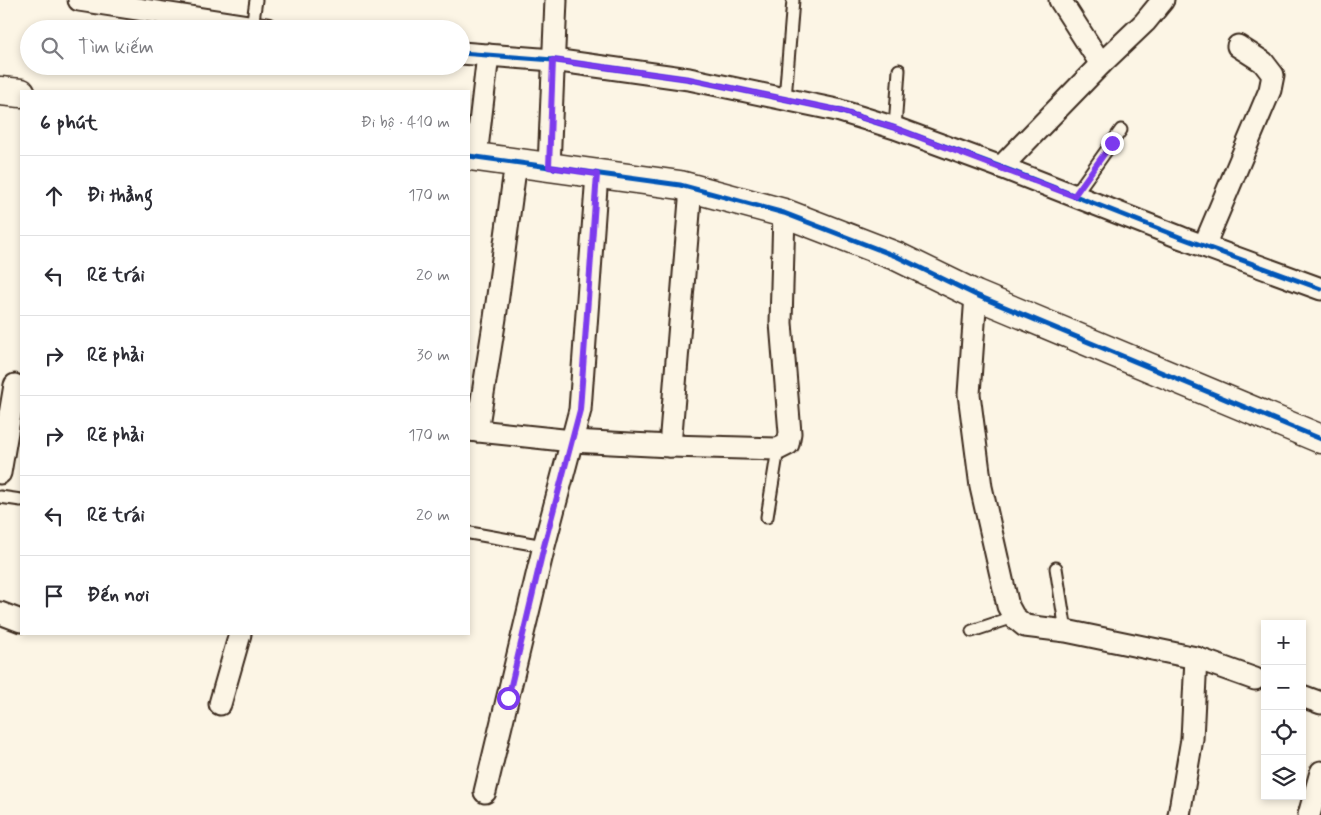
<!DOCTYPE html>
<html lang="vi">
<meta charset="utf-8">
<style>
body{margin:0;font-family:Mynerve,sans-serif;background:#f7f7f7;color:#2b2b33}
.controls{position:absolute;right:15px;bottom:15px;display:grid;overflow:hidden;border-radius:0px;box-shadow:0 2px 8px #0003}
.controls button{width:45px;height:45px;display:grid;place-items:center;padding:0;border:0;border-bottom:1px solid #e1e1e2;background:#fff;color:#2b2b33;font:25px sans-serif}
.stop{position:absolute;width:15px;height:15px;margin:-11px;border:4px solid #7c3aed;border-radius:50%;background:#fff}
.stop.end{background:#7c3aed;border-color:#fff;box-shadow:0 1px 5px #0008}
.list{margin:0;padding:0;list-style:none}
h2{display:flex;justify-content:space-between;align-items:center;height:65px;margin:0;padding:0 20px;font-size:21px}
h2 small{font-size:16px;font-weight:400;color:#7c7c81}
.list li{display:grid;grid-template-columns:32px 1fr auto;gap:15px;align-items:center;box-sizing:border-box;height:80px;padding:0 20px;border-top:1px solid #e1e1e2}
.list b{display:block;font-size:19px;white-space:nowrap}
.list em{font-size:16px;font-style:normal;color:#7c7c81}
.icon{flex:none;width:28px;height:28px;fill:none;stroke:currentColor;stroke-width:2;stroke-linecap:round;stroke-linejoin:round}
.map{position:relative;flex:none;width:1321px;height:815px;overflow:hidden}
.search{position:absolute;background:#fff;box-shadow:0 2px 8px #0003;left:20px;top:20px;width:450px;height:55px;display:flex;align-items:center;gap:12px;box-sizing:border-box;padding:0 18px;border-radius:28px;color:#7c7c81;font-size:19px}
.panel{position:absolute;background:#fff;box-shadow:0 2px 8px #0003;left:20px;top:90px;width:450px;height:545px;border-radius:0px}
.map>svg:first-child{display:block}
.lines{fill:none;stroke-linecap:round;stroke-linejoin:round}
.service-casing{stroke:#3b2a1e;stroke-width:15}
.minor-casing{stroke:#3b2a1e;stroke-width:25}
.tertiary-casing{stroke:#3b2a1e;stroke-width:31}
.service{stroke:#fcf5e5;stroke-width:11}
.minor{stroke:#fcf5e5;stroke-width:21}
.tertiary{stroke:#fcf5e5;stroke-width:28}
.cycleway-casing{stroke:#fcf5e5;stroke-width:8}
.cycleway{stroke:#0057b8;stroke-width:5}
.route{stroke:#7c3aed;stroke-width:6}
</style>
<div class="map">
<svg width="1321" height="815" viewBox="0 0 1321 815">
<rect width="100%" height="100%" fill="#fcf5e5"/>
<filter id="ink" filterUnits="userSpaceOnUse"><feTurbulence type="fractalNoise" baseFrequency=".02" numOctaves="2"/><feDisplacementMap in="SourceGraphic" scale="10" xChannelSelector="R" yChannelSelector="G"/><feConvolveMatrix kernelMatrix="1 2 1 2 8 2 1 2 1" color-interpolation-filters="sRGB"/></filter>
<g filter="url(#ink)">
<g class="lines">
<g class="service-casing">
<g id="service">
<polyline points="252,27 256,0"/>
<polyline points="785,99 793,0"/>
<polyline points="895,128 899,70"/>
<polyline points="1074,196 1121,130"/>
<polyline points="0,497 21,500"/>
<polyline points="767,517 778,449"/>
<polyline points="470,533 544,546"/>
<polyline points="1056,568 1066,631"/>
<polyline points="972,631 1014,617"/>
</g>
</g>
<g class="minor-casing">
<g id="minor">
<polyline points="79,0 267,29"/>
<polyline points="1060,0 1101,64"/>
<polyline points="461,53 553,60 689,79 837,110 895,128 1001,167 1182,238 1321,289"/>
<polyline points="476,157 488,55"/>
<polyline points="549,167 556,0"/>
<polyline points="1001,167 1101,64 1145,22 1163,0"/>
<polyline points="1204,246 1270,90 1273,75 1263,62 1238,46"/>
<polyline points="976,295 969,394 981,487 1008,606 1014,617 1025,626 1066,631 1196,658 1255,679"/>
<polyline points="469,430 572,441 670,446 778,449 788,444 790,433 781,323 784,213"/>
<polyline points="477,431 495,318 514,177 519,163"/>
<polyline points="670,446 691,188"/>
<polyline points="0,473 15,385"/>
<polyline points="0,613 21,621"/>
<polyline points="1302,696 1321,703"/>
<polyline points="220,704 240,634"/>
<polyline points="485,792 544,546 580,410 597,174"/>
<polyline points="1179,815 1192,739 1196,658"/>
<polyline points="1309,815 1321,772"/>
</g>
</g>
<g class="tertiary-casing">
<g id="tertiary">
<polyline points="0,91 21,93"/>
<polyline points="469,156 680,185 784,213 898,257 976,295 1321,439"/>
</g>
</g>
<use href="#service" class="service"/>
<use href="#minor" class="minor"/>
<use href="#tertiary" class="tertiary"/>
<g class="cycleway-casing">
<g id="cycleway">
<polyline points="461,53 553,60 689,79 837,110 895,128 1001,167 1182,238 1321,289"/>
<polyline points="469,156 680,185 784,213 898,257 976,295 1321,439"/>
</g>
</g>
<use href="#cycleway" class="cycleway"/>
</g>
</g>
<g class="lines" filter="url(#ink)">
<polyline class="route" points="508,698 544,546 580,410 597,174 549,167 553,60 689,79 837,110 895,128 1074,196 1112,143"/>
</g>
</svg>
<div class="controls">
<button>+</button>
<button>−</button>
<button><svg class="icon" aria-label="locate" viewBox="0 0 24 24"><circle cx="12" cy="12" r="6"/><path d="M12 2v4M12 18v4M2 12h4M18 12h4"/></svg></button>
<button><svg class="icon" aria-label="layers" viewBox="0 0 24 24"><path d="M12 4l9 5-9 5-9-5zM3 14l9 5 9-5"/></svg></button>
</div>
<div class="stop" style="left:508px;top:698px"></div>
<div class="stop end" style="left:1112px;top:143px"></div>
<div class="search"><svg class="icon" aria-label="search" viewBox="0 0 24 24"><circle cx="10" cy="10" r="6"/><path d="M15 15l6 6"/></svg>Tìm kiếm</div>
<section class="panel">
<h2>6 phút<small>Đi bộ · 410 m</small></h2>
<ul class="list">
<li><svg class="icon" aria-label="ahead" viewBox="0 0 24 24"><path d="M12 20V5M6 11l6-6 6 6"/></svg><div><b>Đi thẳng</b></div><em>170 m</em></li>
<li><svg class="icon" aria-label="left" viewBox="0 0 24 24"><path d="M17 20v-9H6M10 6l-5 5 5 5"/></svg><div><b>Rẽ trái</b></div><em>20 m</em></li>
<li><svg class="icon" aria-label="right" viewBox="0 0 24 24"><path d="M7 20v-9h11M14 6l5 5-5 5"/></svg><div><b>Rẽ phải</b></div><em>30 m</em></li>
<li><svg class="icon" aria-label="right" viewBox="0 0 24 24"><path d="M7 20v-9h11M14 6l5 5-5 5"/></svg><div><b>Rẽ phải</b></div><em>170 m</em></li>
<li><svg class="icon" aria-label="left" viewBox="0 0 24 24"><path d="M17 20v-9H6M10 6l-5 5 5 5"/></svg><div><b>Rẽ trái</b></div><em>20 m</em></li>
<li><svg class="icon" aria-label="arrive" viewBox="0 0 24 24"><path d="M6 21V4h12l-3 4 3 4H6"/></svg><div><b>Đến nơi</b></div></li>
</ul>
</section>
</div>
